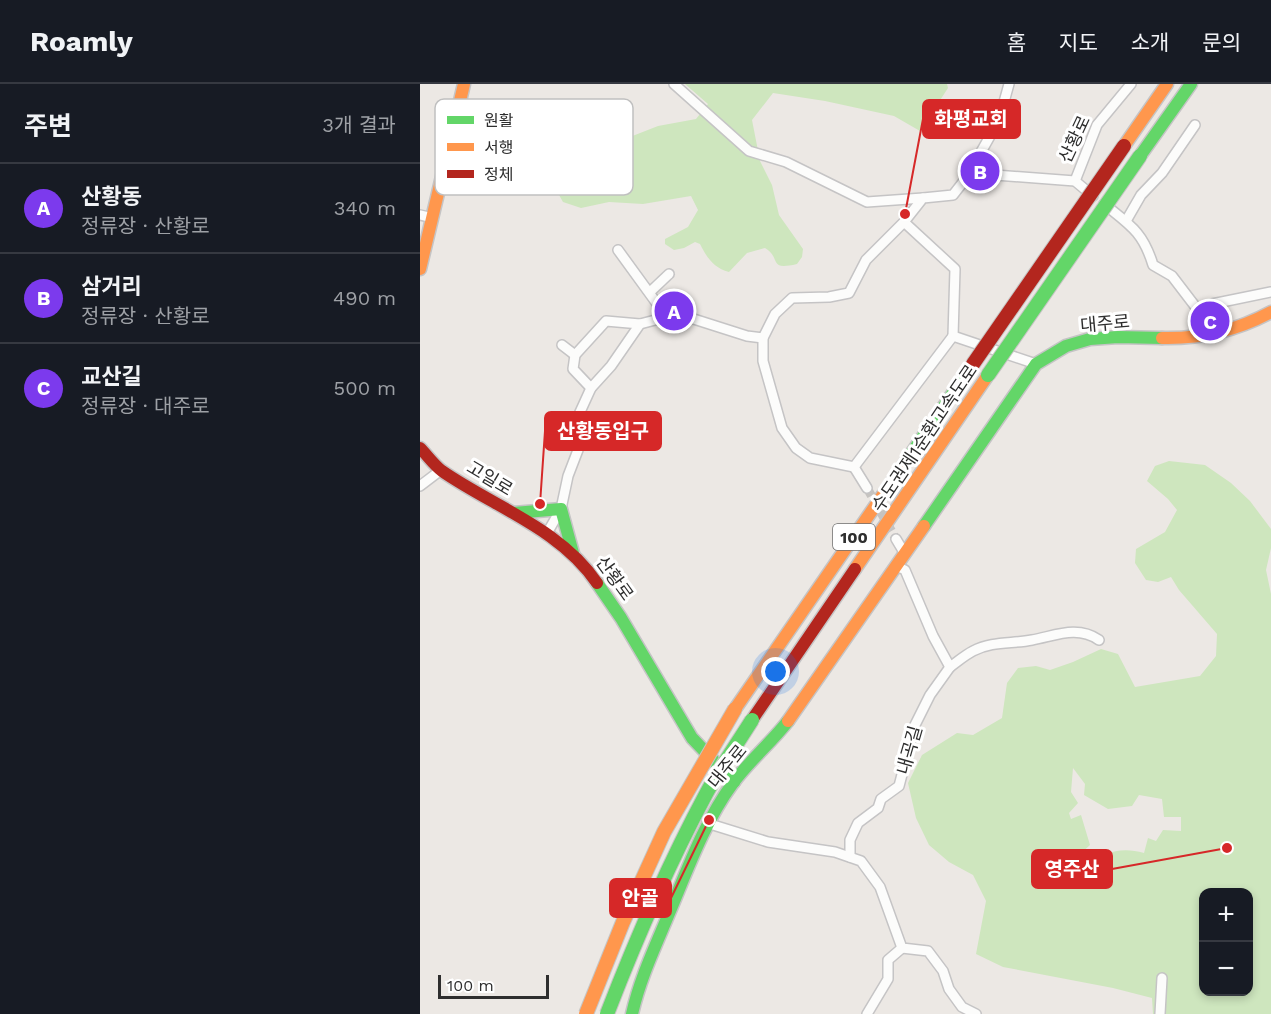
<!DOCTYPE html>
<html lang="ko">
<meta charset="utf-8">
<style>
body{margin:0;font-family:"Work Sans","Noto Sans KR",sans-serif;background:#20242c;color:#f1f3f6}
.controls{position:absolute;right:18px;bottom:18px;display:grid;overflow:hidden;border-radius:12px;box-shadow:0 3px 9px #0003}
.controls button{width:54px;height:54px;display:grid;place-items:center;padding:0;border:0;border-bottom:2px solid #363941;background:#171b24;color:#f1f3f6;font:30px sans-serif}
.scale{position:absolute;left:18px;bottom:15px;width:111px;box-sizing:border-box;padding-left:6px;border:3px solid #2e2e2e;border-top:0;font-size:16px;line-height:21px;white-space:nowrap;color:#2e2e2e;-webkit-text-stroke:4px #fff;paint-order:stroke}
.you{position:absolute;left:356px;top:588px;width:21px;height:21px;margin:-15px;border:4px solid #fff;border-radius:50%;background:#1a73e8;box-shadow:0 0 0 9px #1a73e833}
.badge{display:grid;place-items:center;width:39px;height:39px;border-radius:50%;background:#7c3aed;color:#fff;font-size:20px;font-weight:700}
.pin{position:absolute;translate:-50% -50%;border:3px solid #fff;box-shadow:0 2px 6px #0006}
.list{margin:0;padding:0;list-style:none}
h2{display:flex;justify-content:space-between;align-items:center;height:78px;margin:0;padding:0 24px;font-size:26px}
h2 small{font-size:20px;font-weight:400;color:#9ea1a6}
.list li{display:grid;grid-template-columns:39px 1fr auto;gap:18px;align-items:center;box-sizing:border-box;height:90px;padding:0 24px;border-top:2px solid #363941}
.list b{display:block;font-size:22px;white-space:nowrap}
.list p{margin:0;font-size:20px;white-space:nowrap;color:#9ea1a6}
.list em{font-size:20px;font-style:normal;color:#9ea1a6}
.map{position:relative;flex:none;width:851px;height:930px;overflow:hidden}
header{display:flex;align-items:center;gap:36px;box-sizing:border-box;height:84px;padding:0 30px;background:#171b24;border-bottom:2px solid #363941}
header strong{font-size:28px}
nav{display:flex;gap:33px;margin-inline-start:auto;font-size:21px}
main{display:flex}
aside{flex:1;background:#171b24}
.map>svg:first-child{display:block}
.green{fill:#cee6be;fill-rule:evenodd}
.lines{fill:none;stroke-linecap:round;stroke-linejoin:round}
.street-tunnel{stroke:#c6c3c0;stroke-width:9;stroke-dasharray:9 4.5;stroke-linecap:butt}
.street-casing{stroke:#c5c4c5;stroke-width:12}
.fast-casing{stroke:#c5c4c5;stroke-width:15}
.slow-casing{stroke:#c5c4c5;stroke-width:15}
.jam-casing{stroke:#c5c4c5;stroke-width:15}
.street{stroke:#fcfcfb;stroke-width:9}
.fast{stroke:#63d668;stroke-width:12}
.slow{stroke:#ff974d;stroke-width:12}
.jam{stroke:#b3261e;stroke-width:12}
.fast-bridge-casing{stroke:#c6c5c4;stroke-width:16;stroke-linecap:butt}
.slow-bridge-casing{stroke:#c6c5c4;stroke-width:16;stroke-linecap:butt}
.jam-bridge-casing{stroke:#c6c5c4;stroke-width:16;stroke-linecap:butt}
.fast-bridge{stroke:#63d668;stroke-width:14}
.slow-bridge{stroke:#ff974d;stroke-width:14}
.jam-bridge{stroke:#b3261e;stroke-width:14}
.labels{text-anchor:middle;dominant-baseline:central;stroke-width:6;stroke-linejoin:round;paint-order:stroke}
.shield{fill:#fff;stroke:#6d6d6d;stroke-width:1.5}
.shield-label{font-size:16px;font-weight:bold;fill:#2e2e2e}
.street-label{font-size:18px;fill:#2e2e2e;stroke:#fff}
.key{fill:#fff;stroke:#c0c0c0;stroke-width:1.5}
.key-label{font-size:16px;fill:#2e2e2e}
.leader{fill:none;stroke:#d62828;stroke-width:2}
.callout-dot{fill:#d62828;stroke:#fff;stroke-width:2}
.callout{fill:#d62828;stroke:#d62828;stroke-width:2}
.callout-label{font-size:20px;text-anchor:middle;font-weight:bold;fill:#fff}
</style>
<header>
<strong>Roamly</strong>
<nav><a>홈</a><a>지도</a><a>소개</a><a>문의</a></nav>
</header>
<main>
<aside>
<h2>주변<small>3개 결과</small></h2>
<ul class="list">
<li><span class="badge">A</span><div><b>산황동</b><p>정류장 · 산황로</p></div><em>340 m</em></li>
<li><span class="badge">B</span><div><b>삼거리</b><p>정류장 · 산황로</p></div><em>490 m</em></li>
<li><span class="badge">C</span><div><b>교산길</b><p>정류장 · 대주로</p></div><em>500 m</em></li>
</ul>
</aside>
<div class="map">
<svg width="851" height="930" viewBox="0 0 851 930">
<rect width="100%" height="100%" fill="#ece8e4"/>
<g class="green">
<path d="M 265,0 L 527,0 L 528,4 L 500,47 L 474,32 L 405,17 L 353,9 L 332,36 L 340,77 L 352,101 L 359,131 L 383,165 L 382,173 L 377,180 C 347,187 362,174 345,164 L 327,169 L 309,188 C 294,184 287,174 280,160 L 275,158 L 264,164 L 254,166 L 245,160 L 245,155 L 268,143 L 278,126 L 271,112 L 223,120 L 189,118 L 161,124 L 143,118 L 130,95 L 129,70 L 138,62 L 187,62 L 238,42 L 276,35 L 288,20 Z"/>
<path d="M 749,377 L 785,381 L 811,399 L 830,417 L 851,445 L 851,464 L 846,486 L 851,510 L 851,930 L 733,930 L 732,914 L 693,904 L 583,883 L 556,870 L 566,817 L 553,791 L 529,778 L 509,761 L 496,734 L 488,699 L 502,671 L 537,649 L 553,651 L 582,634 L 587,599 L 598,584 L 616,582 L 630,586 L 653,578 L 681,565 L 698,570 L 715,603 L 780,592 L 796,572 L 797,550 L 759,506 L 751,493 L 738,498 L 726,496 L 715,479 L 716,465 L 745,448 L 757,426 L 748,415 L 727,397 L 735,382 ZM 653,684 L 665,700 L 664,711 L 688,725 L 712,722 L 719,711 L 742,715 L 744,733 L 761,733 L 761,747 L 743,746 L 736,757 L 728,754 L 724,769 C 700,762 685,769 664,781 L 657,773 L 670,761 L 661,731 L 651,735 L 649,729 L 658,719 L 651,708 ZM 784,808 L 828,808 L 828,908 L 784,908 Z"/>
</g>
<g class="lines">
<polyline class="street-tunnel" points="447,404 476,455"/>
<g class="street-casing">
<g id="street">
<polyline points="254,0 329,67 366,78 447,118 503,114"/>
<polyline points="549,89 655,97 673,112"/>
<polyline points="655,97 677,41 711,0"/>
<path d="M 684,120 C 710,141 723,148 733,181 L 752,192 L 778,226 L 791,252"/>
<polyline points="0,131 13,134"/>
<polyline points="706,137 721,111 742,89 775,41"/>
<polyline points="484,138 535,185 533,252"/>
<polyline points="198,166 238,221 242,235"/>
<polyline points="230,208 249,190"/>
<polyline points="778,226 792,220 851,208"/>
<polyline points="142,261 155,271"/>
<polyline points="171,304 153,285 155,271 186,237 220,240"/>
<polyline points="434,383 390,374 376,364 362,344 343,277 343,254 355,230 372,214 409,213 429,209 446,176 484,138 503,114 533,111 547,93 579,36 589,0"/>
<polyline points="434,383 533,252 616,280"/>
<polyline points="434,383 447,404"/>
<polyline points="0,402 21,386"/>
<polyline points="126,451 141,425 148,392 158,366 150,350 171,304 191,282 220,240 258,230 327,252 343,254"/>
<polyline points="476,455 485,470"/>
<path d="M 476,482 L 485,486 L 513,552 L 530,583 C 537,578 545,571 553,567 C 572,557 592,560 612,556 C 635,552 657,541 679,556"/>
<polyline points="290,740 348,758 415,768 441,777 460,803 482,864 508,867 523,887 529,905 542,923 556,930"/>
<polyline points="430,773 430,756 438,739 458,724 461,715 479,702 495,641 510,611 530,583"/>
<polyline points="447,930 468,895 468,876 482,864"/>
<polyline points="740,930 742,894"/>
</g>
</g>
<g class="fast-casing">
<g id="fast">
<polyline points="720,72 771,0"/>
<polyline points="480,386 553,280"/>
<polyline points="94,429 141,425 153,469"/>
<polyline points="504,442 616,280 646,262 670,255 698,253 742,254"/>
<polyline points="177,499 201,534 272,654 314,698"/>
<path d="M 212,930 C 220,894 236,861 250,827 C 268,784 285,737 313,699 C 329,677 351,659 368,637"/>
</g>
</g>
<g class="slow-casing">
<g id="slow">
<polyline points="704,62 747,0"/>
<polyline points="0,185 44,0"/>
<path d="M 742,254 C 782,255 816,247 851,228"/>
<polyline points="435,485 568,291"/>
<polyline points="315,625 480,386"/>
<polyline points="368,637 504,442"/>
</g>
</g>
<g class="jam-casing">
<g id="jam">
<path d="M 0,364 C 7,371 14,381 22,387 C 74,423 141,445 177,499"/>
<polyline points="332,636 435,485"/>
</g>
</g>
<use href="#street" class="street"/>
<use href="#fast" class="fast"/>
<use href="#slow" class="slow"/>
<use href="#jam" class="jam"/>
<g class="fast-bridge-casing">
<g id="fast-bridge">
<polyline points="568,291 720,72"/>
<path d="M 187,930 C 216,855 248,781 286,710 C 300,684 317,660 332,636"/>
</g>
</g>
<g class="slow-bridge-casing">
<polyline id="slow-bridge" points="166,930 203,838 244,748 315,625"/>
</g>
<g class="jam-bridge-casing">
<polyline id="jam-bridge" points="553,280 704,62"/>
</g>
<use href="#fast-bridge" class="fast-bridge"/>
<use href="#slow-bridge" class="slow-bridge"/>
<use href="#jam-bridge" class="jam-bridge"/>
</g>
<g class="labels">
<rect class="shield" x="413" y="440" width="42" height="26" rx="4.5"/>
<g class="shield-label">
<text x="434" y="453">100</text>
</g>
<g class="street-label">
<text transform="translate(654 55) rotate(-65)">산황로</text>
<text transform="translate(685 239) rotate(-5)">대주로</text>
<text transform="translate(504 354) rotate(-56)">수도권제1순환고속도로</text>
<text transform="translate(70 394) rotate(31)">고일로</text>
<text transform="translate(195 494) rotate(54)">산황로</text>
<text transform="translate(489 666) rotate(-74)">내곡길</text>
<text transform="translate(307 682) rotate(-51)">대주로</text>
</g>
</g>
<rect x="15" y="15" width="198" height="96" rx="9" class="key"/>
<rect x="27" y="32" width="27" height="8" fill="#63d668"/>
<rect x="27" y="59" width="27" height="8" fill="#ff974d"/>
<rect x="27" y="86" width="27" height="8" fill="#b3261e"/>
<g class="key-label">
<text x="64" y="42">원활</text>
<text x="64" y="69">서행</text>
<text x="64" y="96">정체</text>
</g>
<path class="leader" d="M485 130L503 35M120 420L125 347M807 764L692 785M289 736L251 814"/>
<g class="callout-dot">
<circle cx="485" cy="130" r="6"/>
<circle cx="120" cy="420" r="6"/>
<circle cx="807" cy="764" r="6"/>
<circle cx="289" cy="736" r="6"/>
</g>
<g class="callout">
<rect x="503" y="16" width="97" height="38" rx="6"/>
<rect x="125" y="328" width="116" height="38" rx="6"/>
<rect x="612" y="766" width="80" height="38" rx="6"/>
<rect x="190" y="795" width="61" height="38" rx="6"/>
</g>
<g class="callout-label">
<text x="551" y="42">화평교회</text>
<text x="183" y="354">산황동입구</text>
<text x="652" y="792">영주산</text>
<text x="220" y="821">안골</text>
</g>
</svg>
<div class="controls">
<button>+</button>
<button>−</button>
</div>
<div class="scale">100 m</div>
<div class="you"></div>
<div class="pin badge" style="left:254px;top:227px">A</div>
<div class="pin badge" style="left:560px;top:87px">B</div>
<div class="pin badge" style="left:790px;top:237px">C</div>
</div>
</main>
